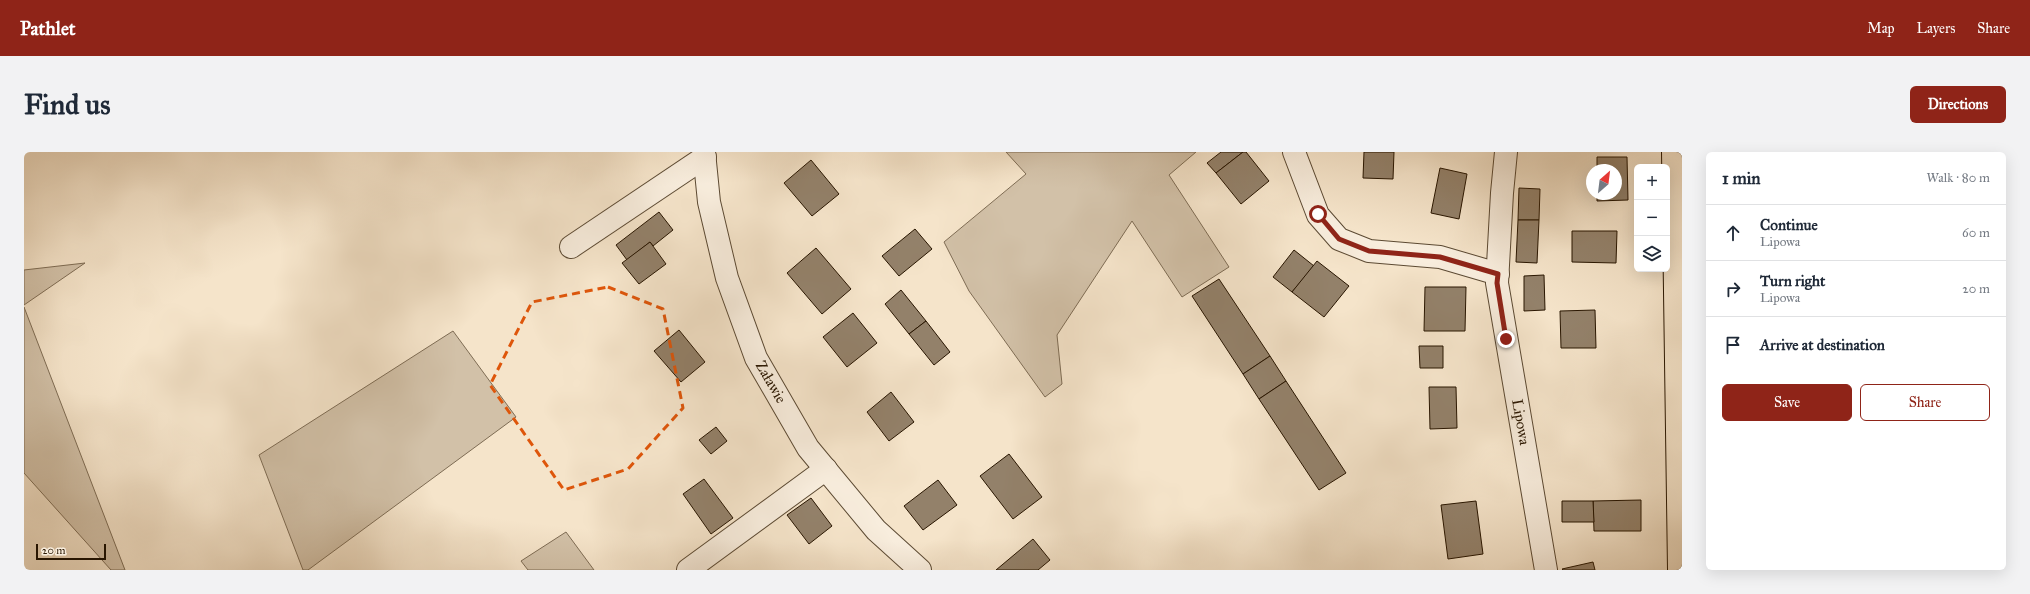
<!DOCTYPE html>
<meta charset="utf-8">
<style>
body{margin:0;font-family:"IM FELL Great Primer",serif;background:#f2f2f3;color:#1f2937}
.controls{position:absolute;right:12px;top:12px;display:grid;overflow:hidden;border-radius:6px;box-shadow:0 4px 16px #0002}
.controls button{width:36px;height:36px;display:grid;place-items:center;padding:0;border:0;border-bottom:1px solid #e0e1e3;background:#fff;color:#1f2937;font:20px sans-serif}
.compass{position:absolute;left:1562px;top:12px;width:36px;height:36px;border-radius:50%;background:#fff;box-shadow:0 4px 16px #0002;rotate:28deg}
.scale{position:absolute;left:12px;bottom:10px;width:70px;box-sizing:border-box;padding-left:4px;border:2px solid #291601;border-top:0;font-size:11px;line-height:14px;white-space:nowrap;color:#291601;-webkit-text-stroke:3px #f8eddd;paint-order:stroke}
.stop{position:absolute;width:12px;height:12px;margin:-9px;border:3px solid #8f2418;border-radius:50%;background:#fff}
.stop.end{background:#8f2418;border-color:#fff;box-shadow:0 1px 4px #0008}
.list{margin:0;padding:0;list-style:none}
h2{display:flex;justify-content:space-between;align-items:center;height:52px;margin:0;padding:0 16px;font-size:17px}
h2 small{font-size:13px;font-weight:400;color:#747a83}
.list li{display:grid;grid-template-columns:26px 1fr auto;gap:12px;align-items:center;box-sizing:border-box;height:56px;padding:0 16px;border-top:1px solid #e0e1e3}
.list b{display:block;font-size:15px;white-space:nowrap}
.list p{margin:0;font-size:13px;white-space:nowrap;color:#747a83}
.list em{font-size:13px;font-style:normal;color:#747a83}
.actions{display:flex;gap:8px;padding:12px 16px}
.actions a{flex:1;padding:9px 0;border:1px solid #8f2418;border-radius:6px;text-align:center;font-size:14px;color:#8f2418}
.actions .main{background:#8f2418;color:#fff}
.icon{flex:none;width:22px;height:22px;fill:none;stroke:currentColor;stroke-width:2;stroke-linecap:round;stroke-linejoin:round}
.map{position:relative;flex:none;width:1658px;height:418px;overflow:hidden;border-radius:6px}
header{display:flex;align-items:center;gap:24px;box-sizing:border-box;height:56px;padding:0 20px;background:#8f2418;color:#fff}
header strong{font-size:19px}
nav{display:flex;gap:22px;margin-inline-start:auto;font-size:14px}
.intro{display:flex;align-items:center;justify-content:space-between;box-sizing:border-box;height:96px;padding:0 24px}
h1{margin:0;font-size:28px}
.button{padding:10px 18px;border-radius:6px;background:#8f2418;color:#fff;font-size:14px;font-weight:700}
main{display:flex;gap:24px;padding:0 24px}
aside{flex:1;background:#fff;border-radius:6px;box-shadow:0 4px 16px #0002}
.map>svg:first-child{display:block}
.green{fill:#d2c1a8;stroke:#7e6c54}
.building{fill:#93816a;stroke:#291601}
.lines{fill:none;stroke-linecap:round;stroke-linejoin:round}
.minor-casing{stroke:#5c4a33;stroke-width:24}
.major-casing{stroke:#291601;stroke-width:24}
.minor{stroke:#f8eddd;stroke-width:22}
.major{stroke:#f5e4ca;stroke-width:22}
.route{stroke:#8f2418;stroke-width:5}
.marked{fill:none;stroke:#de560b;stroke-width:3;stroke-dasharray:8 5;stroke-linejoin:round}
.labels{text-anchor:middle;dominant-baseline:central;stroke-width:3.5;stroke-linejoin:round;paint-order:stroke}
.street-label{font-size:15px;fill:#291601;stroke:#f8eddd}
</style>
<header>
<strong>Pathlet</strong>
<nav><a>Map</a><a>Layers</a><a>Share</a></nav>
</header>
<div class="intro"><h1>Find us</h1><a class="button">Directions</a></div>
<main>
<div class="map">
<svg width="1658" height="418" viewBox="0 0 1658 418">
<rect width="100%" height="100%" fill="#f5e4ca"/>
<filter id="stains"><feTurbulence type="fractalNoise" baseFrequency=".005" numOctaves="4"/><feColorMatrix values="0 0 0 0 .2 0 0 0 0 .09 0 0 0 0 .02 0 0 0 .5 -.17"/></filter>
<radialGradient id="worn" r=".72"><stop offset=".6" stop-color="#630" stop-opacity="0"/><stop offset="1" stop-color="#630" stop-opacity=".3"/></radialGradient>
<g class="green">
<polygon points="982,0 1172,0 1145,23 1205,115 1158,145 1108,69 1033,183 1038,232 1021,245 945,139 920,90 1002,22"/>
<polygon points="61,111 0,153 0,118"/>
<polygon points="0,155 101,418 87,418 0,321"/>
<polygon points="429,179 492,265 284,418 279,418 235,303"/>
<polygon points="542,380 570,418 504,418 497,409"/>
</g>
<g class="building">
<polygon points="1197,0 1219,0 1192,21 1183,11"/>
<polygon points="1219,0 1222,0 1245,29 1217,52 1192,21"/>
<polygon points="1340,0 1370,0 1369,27 1339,26"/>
<polygon points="1573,5 1603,5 1604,48 1573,49 1573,42 1592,42 1592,18 1573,18"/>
<polygon points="787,8 815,42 788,64 760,31"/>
<polygon points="1416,16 1443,22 1435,67 1407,61"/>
<polygon points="1495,36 1516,37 1515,68 1494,68"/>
<polygon points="635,60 649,78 629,94 626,90 603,108 592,93"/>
<polygon points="1494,68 1515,68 1513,111 1492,110"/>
<polygon points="891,77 908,97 875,124 858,104"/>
<polygon points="1548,79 1593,79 1592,111 1548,110"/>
<polygon points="626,90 642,112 615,132 598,111"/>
<polygon points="792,96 827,137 798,162 763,121"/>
<polygon points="1270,98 1290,114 1268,140 1249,125"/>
<polygon points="1293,109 1325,134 1300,165 1268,140"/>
<polygon points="1520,123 1521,158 1500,159 1500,124"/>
<polygon points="1195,127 1246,204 1219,222 1168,144"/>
<polygon points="1401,135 1442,135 1441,179 1400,179"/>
<polygon points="877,138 902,169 885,182 861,152"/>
<polygon points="1571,158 1572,196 1537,196 1536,159"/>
<polygon points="829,161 853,191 823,215 799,185"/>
<polygon points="902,169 926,200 910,213 885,182"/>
<polygon points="655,178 681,210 657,230 630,199"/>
<polygon points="1395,194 1419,194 1419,216 1396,216"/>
<polygon points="1246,204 1262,229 1235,247 1219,222"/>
<polygon points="1262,229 1322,321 1295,338 1235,247"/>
<polygon points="1405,235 1432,235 1433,276 1406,277"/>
<polygon points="867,240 890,270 865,289 843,260"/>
<polygon points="692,275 703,289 687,302 675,288"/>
<polygon points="985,302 1018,345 989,367 956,324"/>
<polygon points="680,327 709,366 687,382 659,342"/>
<polygon points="914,328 933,353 899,378 880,354"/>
<polygon points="787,346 808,374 785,392 763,363"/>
<polygon points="1617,348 1617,379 1570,379 1569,349"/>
<polygon points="1452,349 1459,402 1424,407 1417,353"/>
<polygon points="1538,349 1569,349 1570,370 1538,370"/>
<polygon points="1009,387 1026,408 1014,418 972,418"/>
<polygon points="1569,410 1571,418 1539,418 1538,417"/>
</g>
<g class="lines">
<g class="minor-casing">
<g id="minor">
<polyline points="680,0 685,50 703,126 732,206 784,296 852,378 896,418"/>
<polyline points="1270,0 1294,63 1315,87 1345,99 1416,105 1474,122"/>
<polyline points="1482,0 1478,41 1473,131 1522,418"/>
<polyline points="547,95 681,5"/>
<polyline points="664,418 802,317"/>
</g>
</g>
<g class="major-casing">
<polyline id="major" points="1649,0 1655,418"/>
</g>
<use href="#minor" class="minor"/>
<use href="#major" class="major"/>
</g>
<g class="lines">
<polyline class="route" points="1294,62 1315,87 1345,99 1416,105 1474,122 1473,131 1482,187"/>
</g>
<path class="marked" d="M 584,135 L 639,157 L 659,256 L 604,317 L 540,338 L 466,233 L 508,150 Z"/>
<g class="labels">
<g class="street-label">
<text transform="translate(747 230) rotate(60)">Załawie</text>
<text transform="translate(1497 270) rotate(80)">Lipowa</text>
</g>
</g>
<rect width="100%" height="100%" filter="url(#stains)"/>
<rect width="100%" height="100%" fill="url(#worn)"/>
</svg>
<div class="controls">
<button>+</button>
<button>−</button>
<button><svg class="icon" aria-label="layers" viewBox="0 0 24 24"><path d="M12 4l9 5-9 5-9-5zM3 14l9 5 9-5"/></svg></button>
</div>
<svg class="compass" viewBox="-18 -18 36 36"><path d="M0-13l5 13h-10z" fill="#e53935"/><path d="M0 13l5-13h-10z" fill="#747a83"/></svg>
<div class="scale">20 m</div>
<div class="stop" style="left:1294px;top:62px"></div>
<div class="stop end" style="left:1482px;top:187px"></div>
</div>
<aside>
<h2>1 min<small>Walk · 80 m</small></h2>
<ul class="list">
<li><svg class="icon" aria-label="ahead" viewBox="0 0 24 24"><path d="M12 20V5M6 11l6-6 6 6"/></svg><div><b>Continue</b><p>Lipowa</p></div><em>60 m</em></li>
<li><svg class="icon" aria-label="right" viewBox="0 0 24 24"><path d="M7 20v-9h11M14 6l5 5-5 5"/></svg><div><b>Turn right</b><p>Lipowa</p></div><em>20 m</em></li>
<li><svg class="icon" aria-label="arrive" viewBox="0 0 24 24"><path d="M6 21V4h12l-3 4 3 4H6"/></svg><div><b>Arrive at destination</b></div></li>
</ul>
<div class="actions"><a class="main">Save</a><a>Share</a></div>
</aside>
</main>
